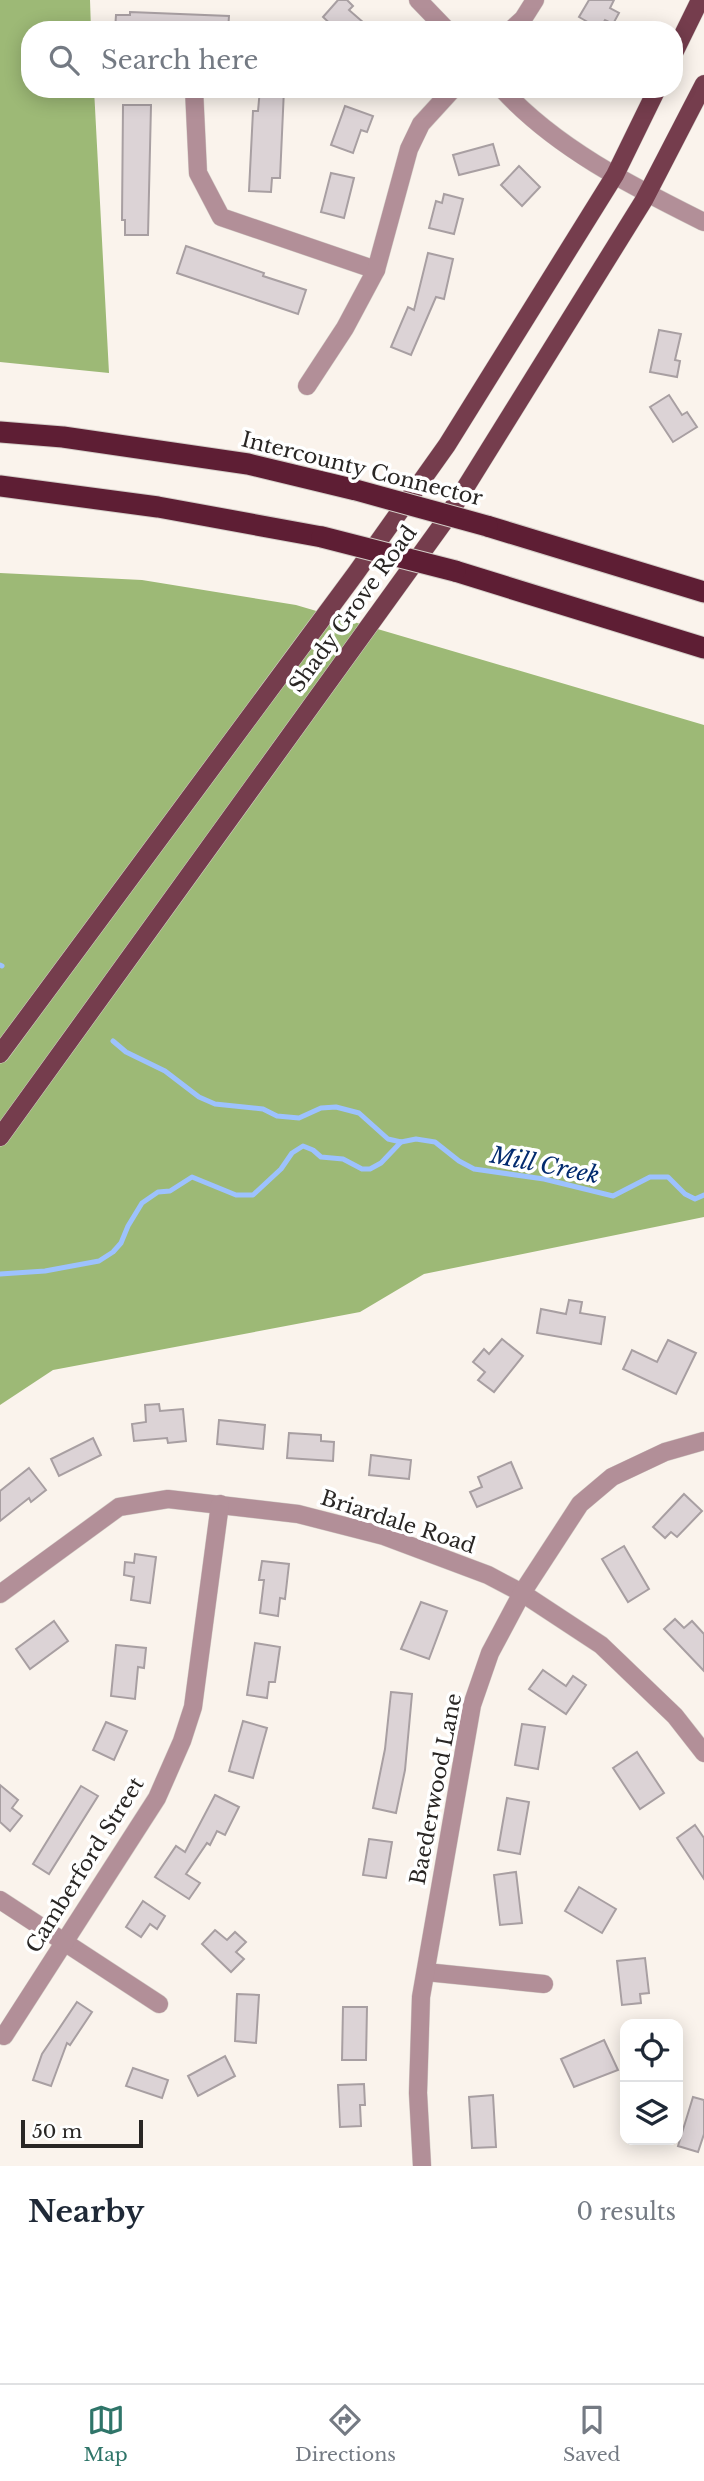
<!DOCTYPE html>
<style>
body{margin:0;font-family:"Libre Baskerville",serif;background:#f2f2f3;color:#1f2937}
.controls{position:absolute;right:21px;bottom:21px;display:grid;overflow:hidden;border-radius:14px;box-shadow:0 4px 18px #0003}
.controls button{width:63px;height:63px;display:grid;place-items:center;padding:0;border:0;border-bottom:2px solid #e0e1e3;background:#fff;color:#1f2937;font:35px sans-serif}
.scale{position:absolute;left:21px;bottom:18px;width:122px;box-sizing:border-box;padding-left:7px;border:4px solid #292624;border-top:0;font-size:19px;line-height:24px;white-space:nowrap;color:#292624;-webkit-text-stroke:5px #fff;paint-order:stroke}
.list{margin:0;padding:0;list-style:none}
h2{display:flex;justify-content:space-between;align-items:center;height:91px;margin:0;padding:0 28px;font-size:30px}
h2 small{font-size:23px;font-weight:400;color:#747a83}
.icon{flex:none;width:38px;height:38px;fill:none;stroke:currentColor;stroke-width:2;stroke-linecap:round;stroke-linejoin:round}
.map{position:relative;flex:none;width:704px;height:2166px;overflow:hidden}
.search{position:absolute;background:#fff;box-shadow:0 4px 18px #0003;left:21px;right:21px;top:21px;height:77px;display:flex;align-items:center;gap:18px;box-sizing:border-box;padding:0 24px;border-radius:28px;color:#747a83;font-size:26px}
.sheet{height:217px;background:#fff}
nav{display:flex;justify-content:space-around;align-items:center;box-sizing:border-box;height:98px;border-top:2px solid #e0e1e3;background:#fff;font-size:19px;color:#747a83}
nav a{display:grid;justify-items:center;gap:4px}
nav .on{color:#2f7569}
.map>svg:first-child{display:block}
.forest{fill:#9db976}
.lines{fill:none;stroke-linecap:round;stroke-linejoin:round}
.stream{stroke:#9dc2fe;stroke-width:5}
.building{fill:#dcd3d6;stroke:#a89fa2;stroke-width:2}
.minor-casing{stroke:#d4cec8;stroke-width:19}
.major-casing{stroke:#d4cec8;stroke-width:19}
.highway-casing{stroke:#d4cec8;stroke-width:23}
.minor{stroke:#b28f98;stroke-width:18}
.major{stroke:#753d4d;stroke-width:18}
.highway{stroke:#5e1e34;stroke-width:21}
.highway-bridge-casing{stroke:#d4cec8;stroke-width:23;stroke-linecap:butt}
.highway-bridge{stroke:#5e1e34;stroke-width:21}
.labels{text-anchor:middle;dominant-baseline:central;stroke-width:7;stroke-linejoin:round;paint-order:stroke}
.street-label{font-size:21px;fill:#292624;stroke:#fff}
.water-label{font-size:23px;font-style:italic;fill:#032b6f;stroke:#fff}
</style>
<div class="map">
<svg width="704" height="2166" viewBox="0 0 704 2166">
<rect width="100%" height="100%" fill="#faf3ec"/>
<g class="forest">
<polygon points="0,0 90,0 91,30 30,30 30,89 94,89 109,373 0,362"/>
<polygon points="0,573 142,580 296,605 704,725 704,1217 424,1274 360,1312 53,1370 0,1405"/>
</g>
<g class="lines">
<g class="stream">
<polyline points="0,965 2,966"/>
<polyline points="113,1041 126,1052 165,1071 199,1097 215,1104 263,1109 277,1116 299,1118 321,1108 336,1107 359,1113 388,1139 401,1142 416,1139 435,1142 459,1161 474,1169 544,1179 613,1196 650,1177 668,1177 685,1194 695,1199 704,1195"/>
<polyline points="0,1274 45,1271 99,1261 113,1252 121,1243 128,1226 142,1203 158,1192 170,1191 192,1177 236,1195 253,1195 281,1169 292,1153 303,1146 313,1150 321,1157 343,1159 362,1169 370,1169 381,1163 401,1142"/>
</g>
</g>
<g class="building">
<polygon points="338,0 347,0 353,6 349,10 372,30 337,30 323,17"/>
<polygon points="589,0 614,0 610,8 619,13 613,24 605,20 600,29 579,17"/>
<polygon points="130,12 229,16 228,30 115,30 116,15 130,15"/>
<polygon points="260,89 284,89 280,178 272,178 271,192 249,191 253,111 258,111"/>
<polygon points="123,105 151,105 148,235 125,235 125,220 122,220"/>
<polygon points="345,106 373,116 367,132 361,130 353,153 331,145"/>
<polygon points="493,144 499,165 459,175 453,155"/>
<polygon points="519,166 540,187 522,206 501,185"/>
<polygon points="331,173 354,178 344,218 321,212"/>
<polygon points="444,194 463,199 454,234 429,228 436,201 442,203"/>
<polygon points="186,246 264,273 263,276 306,290 298,314 177,273"/>
<polygon points="428,253 453,259 444,299 436,297 411,355 391,347 408,307 414,310"/>
<polygon points="659,330 681,334 675,360 680,361 677,377 650,372"/>
<polygon points="669,395 682,415 687,412 697,427 673,442 650,407"/>
<polygon points="569,1300 582,1302 580,1313 605,1317 601,1344 537,1333 541,1309 566,1314"/>
<polygon points="502,1339 523,1356 494,1392 478,1380 485,1372 473,1362 484,1349 489,1354"/>
<polygon points="668,1340 696,1353 676,1394 623,1369 632,1350 657,1362"/>
<polygon points="159,1404 160,1411 183,1409 186,1441 168,1443 167,1438 134,1441 132,1424 146,1422 145,1405"/>
<polygon points="219,1420 265,1425 263,1449 217,1444"/>
<polygon points="289,1433 321,1435 321,1441 334,1442 333,1461 287,1458"/>
<polygon points="93,1438 101,1455 59,1476 51,1459"/>
<polygon points="371,1455 411,1460 409,1479 369,1475"/>
<polygon points="511,1462 522,1488 477,1507 470,1492 482,1487 478,1477"/>
<polygon points="29,1468 46,1490 31,1502 29,1498 0,1521 0,1491"/>
<polygon points="684,1494 702,1511 677,1537 671,1532 665,1538 653,1527"/>
<polygon points="624,1546 649,1589 628,1602 602,1559"/>
<polygon points="135,1554 156,1557 150,1603 131,1600 134,1577 124,1575 125,1562 134,1563"/>
<polygon points="262,1561 289,1564 285,1599 280,1598 278,1616 260,1613 264,1580 259,1580"/>
<polygon points="421,1602 447,1611 429,1659 401,1649"/>
<polygon points="675,1619 684,1628 692,1621 704,1634 704,1671 664,1629"/>
<polygon points="54,1621 68,1641 30,1669 16,1649"/>
<polygon points="255,1643 280,1647 275,1682 269,1682 267,1698 247,1695"/>
<polygon points="116,1645 146,1648 144,1668 138,1667 135,1699 111,1696"/>
<polygon points="543,1670 566,1686 573,1676 586,1685 566,1714 529,1689"/>
<polygon points="391,1692 412,1694 405,1770 396,1813 373,1808 385,1749"/>
<polygon points="243,1721 267,1728 253,1778 229,1771"/>
<polygon points="106,1722 127,1731 114,1760 93,1750"/>
<polygon points="522,1724 545,1727 538,1769 515,1765"/>
<polygon points="637,1752 664,1793 640,1809 613,1768"/>
<polygon points="0,1785 18,1800 12,1808 22,1816 10,1831 0,1822"/>
<polygon points="81,1786 98,1796 49,1874 33,1864"/>
<polygon points="215,1795 239,1807 225,1835 217,1831 210,1845 207,1843 186,1874 200,1883 189,1899 155,1877 176,1846 185,1852"/>
<polygon points="507,1798 529,1802 520,1854 498,1850"/>
<polygon points="695,1825 704,1838 704,1879 677,1838"/>
<polygon points="369,1839 392,1842 386,1878 363,1875"/>
<polygon points="516,1872 522,1923 500,1925 494,1875"/>
<polygon points="579,1887 616,1909 602,1933 565,1911"/>
<polygon points="143,1901 165,1916 157,1929 150,1924 141,1937 126,1927"/>
<polygon points="215,1930 227,1940 235,1932 246,1942 236,1952 244,1959 231,1972 202,1944"/>
<polygon points="645,1958 649,1993 640,1994 641,2003 622,2005 617,1961"/>
<polygon points="237,1994 259,1995 256,2043 235,2041"/>
<polygon points="77,2002 92,2012 70,2045 67,2043 51,2086 33,2080 42,2054"/>
<polygon points="343,2007 367,2007 366,2060 342,2060"/>
<polygon points="604,2040 618,2070 574,2087 561,2059"/>
<polygon points="225,2056 235,2076 198,2096 188,2076"/>
<polygon points="133,2068 168,2080 162,2098 126,2086"/>
<polygon points="364,2084 365,2105 360,2105 361,2126 340,2127 338,2085"/>
<polygon points="493,2095 496,2147 472,2148 469,2097"/>
<polygon points="693,2097 704,2100 704,2134 698,2152 678,2146"/>
</g>
<g class="lines">
<g class="minor-casing">
<g id="minor">
<polyline points="418,0 447,30"/>
<polyline points="511,30 523,19 535,0"/>
<polyline points="194,89 198,173 221,217 376,270"/>
<path d="M 502,89 C 557,149 632,186 704,222"/>
<polyline points="307,386 345,328 376,270 409,149 421,124 453,89"/>
<polyline points="0,1594 119,1507 168,1499 298,1514 384,1536 488,1575 522,1593 601,1645 675,1716 704,1753"/>
<polyline points="0,1900 159,2004"/>
<polyline points="426,1972 544,1984"/>
<polyline points="4,2036 157,1798 182,1741 193,1707 220,1504"/>
<polyline points="422,2166 418,2093 421,1997 472,1705 490,1653 522,1593 580,1504 612,1477 665,1452 704,1441"/>
</g>
</g>
<g class="major-casing">
<g id="major">
<polyline points="674,53 700,0"/>
<polyline points="0,1054 356,573 447,445 615,175 657,89"/>
<polyline points="0,1137 444,522 644,200 704,84"/>
</g>
</g>
<g class="highway-casing">
<g id="highway">
<polyline points="0,432 63,437 248,464 356,490"/>
<polyline points="0,486 158,507 322,537"/>
<polyline points="487,526 704,592"/>
<polyline points="455,571 704,648"/>
</g>
</g>
<use href="#minor" class="minor"/>
<use href="#major" class="major"/>
<use href="#highway" class="highway"/>
<g class="highway-bridge-casing">
<g id="highway-bridge">
<polyline points="356,490 487,526"/>
<polyline points="322,537 455,571"/>
</g>
</g>
<use href="#highway-bridge" class="highway-bridge"/>
</g>
<g class="labels">
<g class="street-label">
<text transform="translate(362 469) rotate(14)">Intercounty Connector</text>
<text transform="translate(353 609) rotate(-54)">Shady Grove Road</text>
<text transform="translate(398 1522) rotate(18)">Briardale Road</text>
<text transform="translate(436 1789) rotate(-79)">Baederwood Lane</text>
<text transform="translate(85 1865) rotate(-58)">Camberford Street</text>
</g>
<g class="water-label">
<text transform="translate(545 1165) rotate(11)">Mill Creek</text>
</g>
</g>
</svg>
<div class="controls">
<button><svg class="icon" aria-label="locate" viewBox="0 0 24 24"><circle cx="12" cy="12" r="6"/><path d="M12 2v4M12 18v4M2 12h4M18 12h4"/></svg></button>
<button><svg class="icon" aria-label="layers" viewBox="0 0 24 24"><path d="M12 4l9 5-9 5-9-5zM3 14l9 5 9-5"/></svg></button>
</div>
<div class="scale">50 m</div>
<div class="search"><svg class="icon" aria-label="search" viewBox="0 0 24 24"><circle cx="10" cy="10" r="6"/><path d="M15 15l6 6"/></svg>Search here</div>
</div>
<section class="sheet">
<h2>Nearby<small>0 results</small></h2>
<ul class="list">
</ul>
</section>
<nav>
<a class="on"><svg class="icon" aria-label="map" viewBox="0 0 24 24"><path d="M3 6l6-2 6 2 6-2v14l-6 2-6-2-6 2zM9 4v14M15 6v14"/></svg>Map</a>
<a><svg class="icon" aria-label="directions" viewBox="0 0 24 24"><path d="M12 3l9 9-9 9-9-9zM9 14v-3h6M13 9l2 2-2 2"/></svg>Directions</a>
<a><svg class="icon" aria-label="saved" viewBox="0 0 24 24"><path d="M7 4h10v16l-5-4-5 4z"/></svg>Saved</a>
</nav>
